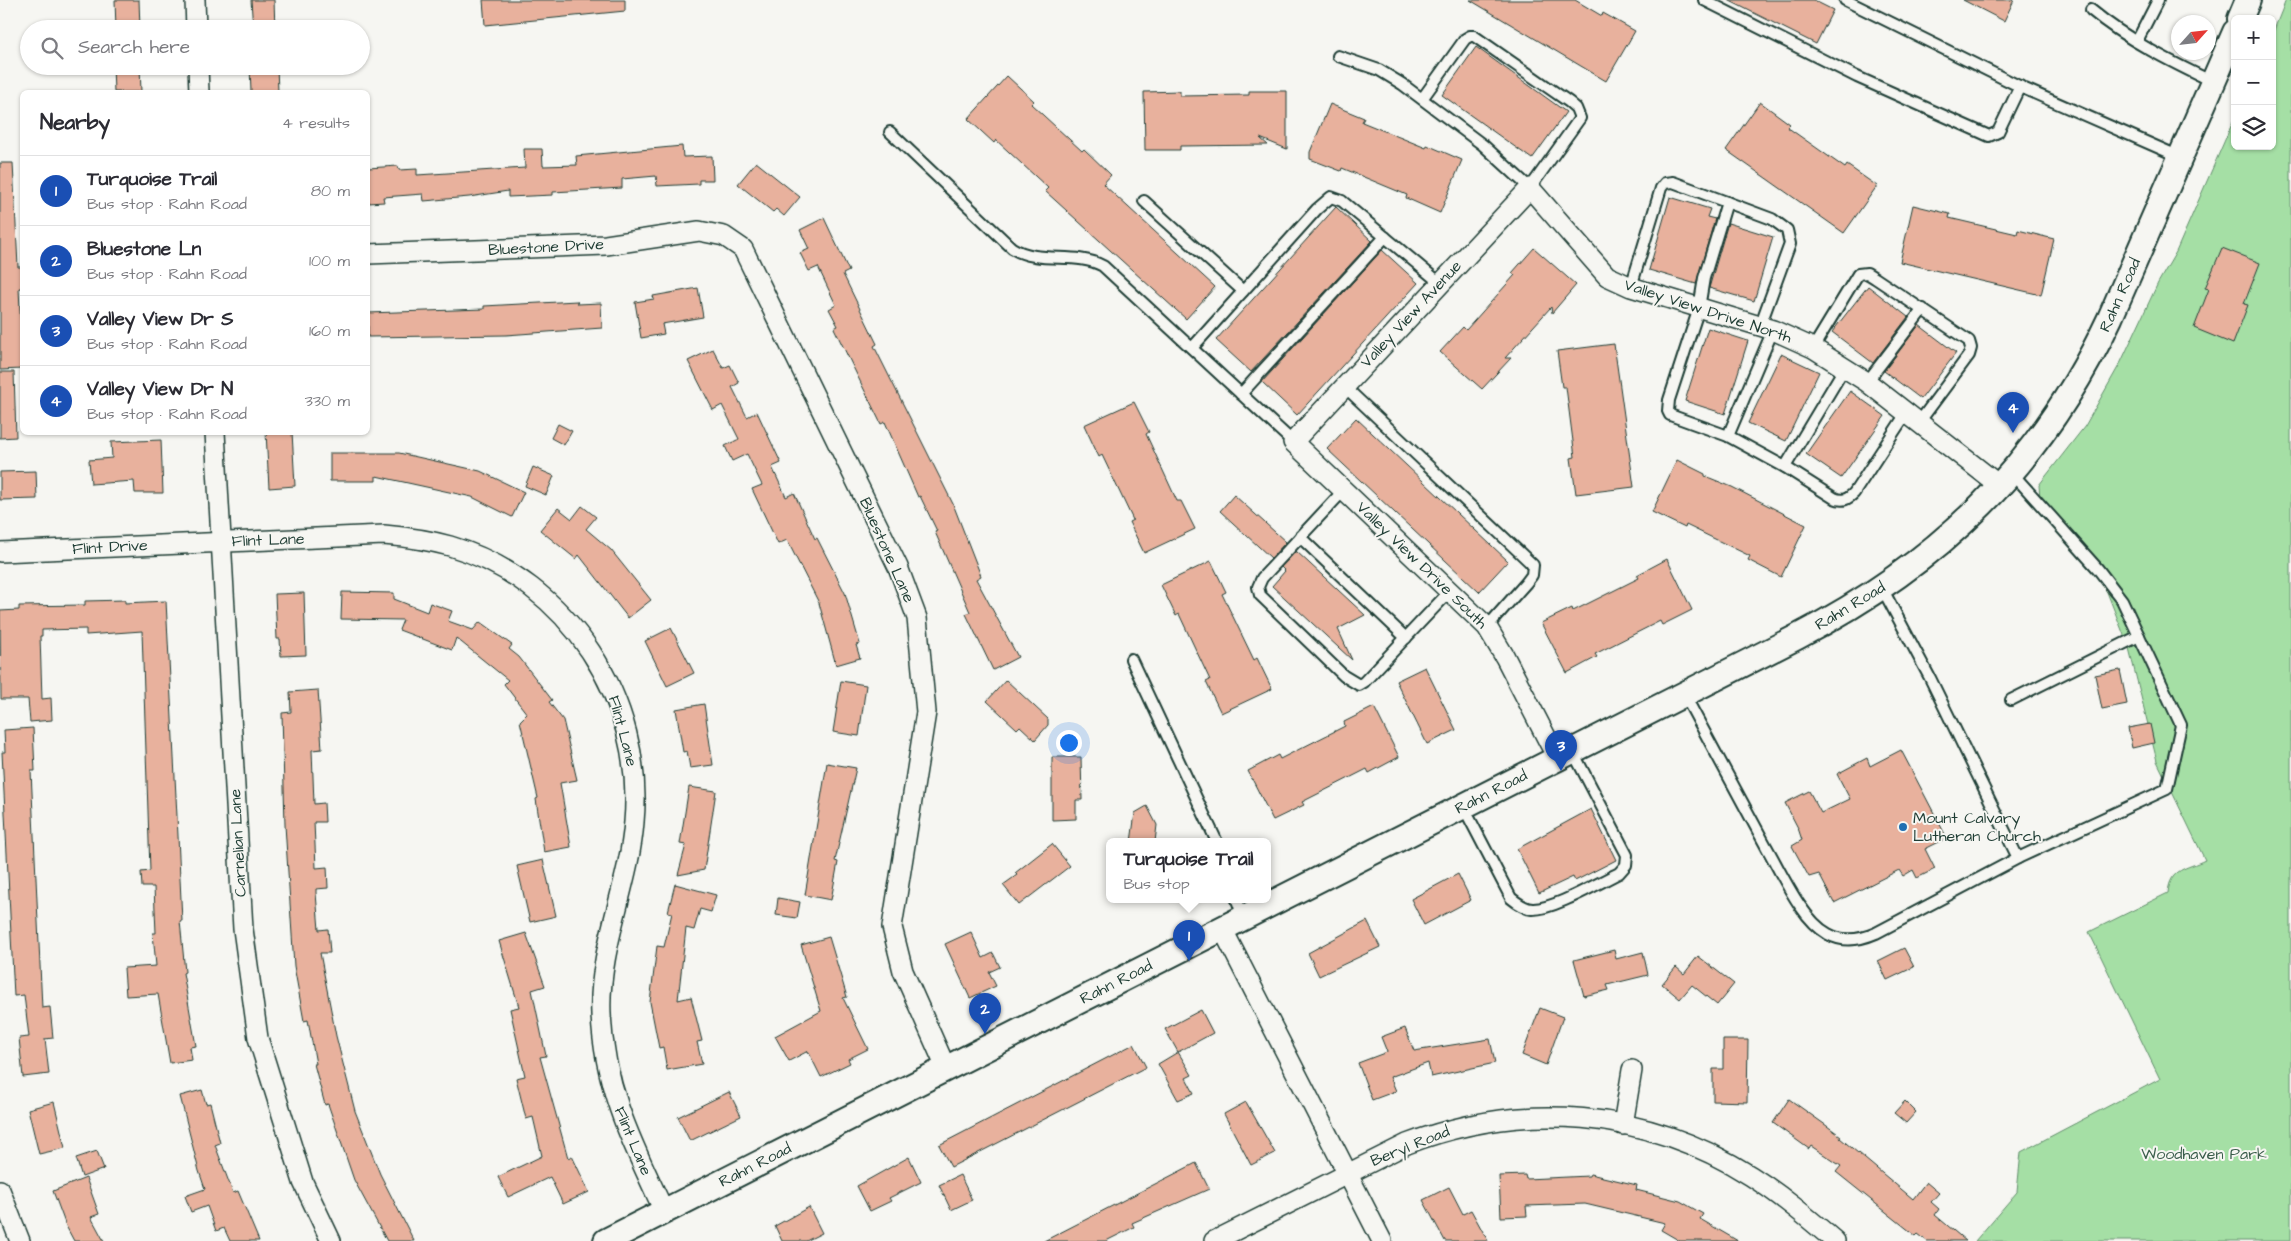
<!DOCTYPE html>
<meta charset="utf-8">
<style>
body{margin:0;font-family:"Architects Daughter",sans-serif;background:#f2f2f3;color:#2b2b33}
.controls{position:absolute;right:15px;top:15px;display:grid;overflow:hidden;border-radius:8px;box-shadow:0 1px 4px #0004}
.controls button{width:45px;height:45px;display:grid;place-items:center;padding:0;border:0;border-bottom:1px solid #e1e1e2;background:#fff;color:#2b2b33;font:25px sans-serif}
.compass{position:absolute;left:2171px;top:15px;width:45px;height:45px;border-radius:50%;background:#fff;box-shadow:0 1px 4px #0004;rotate:63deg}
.you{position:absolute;left:1068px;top:742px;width:18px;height:18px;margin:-12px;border:4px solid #fff;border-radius:50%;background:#1a73e8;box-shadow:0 0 0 8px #1a73e833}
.badge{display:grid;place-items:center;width:32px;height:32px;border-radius:50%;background:#1f6fb2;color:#fff;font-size:16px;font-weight:700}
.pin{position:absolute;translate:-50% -41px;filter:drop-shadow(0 1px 2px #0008)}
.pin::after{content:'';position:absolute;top:26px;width:18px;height:15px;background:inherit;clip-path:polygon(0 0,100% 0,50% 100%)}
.popup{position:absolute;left:1106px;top:838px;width:165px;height:65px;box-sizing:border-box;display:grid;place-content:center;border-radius:8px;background:#fff;filter:drop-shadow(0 1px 4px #0005);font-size:16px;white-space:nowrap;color:#7c7c81}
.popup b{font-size:19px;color:#2b2b33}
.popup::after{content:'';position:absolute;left:50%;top:100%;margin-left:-10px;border:10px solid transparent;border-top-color:#fff}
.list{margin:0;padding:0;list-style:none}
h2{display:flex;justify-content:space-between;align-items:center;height:65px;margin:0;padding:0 20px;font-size:21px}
h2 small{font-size:16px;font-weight:400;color:#7c7c81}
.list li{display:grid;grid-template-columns:32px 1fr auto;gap:15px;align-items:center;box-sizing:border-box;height:70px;padding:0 20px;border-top:1px solid #e1e1e2}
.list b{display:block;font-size:19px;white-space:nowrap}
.list p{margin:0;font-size:16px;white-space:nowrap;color:#7c7c81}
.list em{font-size:16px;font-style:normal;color:#7c7c81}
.icon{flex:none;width:28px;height:28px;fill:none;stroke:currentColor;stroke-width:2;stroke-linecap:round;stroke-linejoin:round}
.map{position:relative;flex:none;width:2291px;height:1241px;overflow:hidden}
.search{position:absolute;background:#fff;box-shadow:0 1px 4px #0004;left:20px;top:20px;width:350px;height:55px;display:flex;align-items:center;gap:12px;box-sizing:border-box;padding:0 18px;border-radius:28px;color:#7c7c81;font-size:19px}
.panel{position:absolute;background:#fff;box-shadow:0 1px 4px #0004;left:20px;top:90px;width:350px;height:345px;border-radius:8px}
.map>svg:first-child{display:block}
.green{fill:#a5dfa5;stroke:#628e6c}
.building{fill:#e8b19d;stroke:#1f3d34}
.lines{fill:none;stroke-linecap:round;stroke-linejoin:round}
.service-casing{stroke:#1f3d34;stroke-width:14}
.minor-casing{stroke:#1f3d34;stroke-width:22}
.tertiary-casing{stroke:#1f3d34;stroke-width:28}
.service{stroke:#f6f6f2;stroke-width:10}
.minor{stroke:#f6f6f2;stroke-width:19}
.tertiary{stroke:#f6f6f2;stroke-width:24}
.poi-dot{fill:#1f6fb2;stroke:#f6f6f2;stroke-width:2}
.labels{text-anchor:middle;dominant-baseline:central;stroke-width:4;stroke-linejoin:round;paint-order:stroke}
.street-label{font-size:16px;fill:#1f3d34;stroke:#f6f6f2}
.poi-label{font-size:16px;fill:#1f3d34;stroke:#f6f6f2;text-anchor:start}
.park-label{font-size:16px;fill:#3a5d4b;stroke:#f6f6f2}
</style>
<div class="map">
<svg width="2291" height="1241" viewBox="0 0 2291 1241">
<rect width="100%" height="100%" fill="#f6f6f2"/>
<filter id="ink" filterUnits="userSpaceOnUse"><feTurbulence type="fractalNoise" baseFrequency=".02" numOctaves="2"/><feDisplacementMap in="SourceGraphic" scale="10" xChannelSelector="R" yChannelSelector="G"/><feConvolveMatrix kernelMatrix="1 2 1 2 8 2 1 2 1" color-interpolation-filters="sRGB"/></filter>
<g filter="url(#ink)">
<path class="green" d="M 2286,0 L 2291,0 L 2291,1241 L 1975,1241 L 2017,1192 L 2021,1152 L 2160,1079 L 2089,932 L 2168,893 C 2170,868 2187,869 2205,860 L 2157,761 L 2129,648 L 2107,592 L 2087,560 L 2040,499 L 2039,485 L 2085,426 L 2121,362 L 2158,283 L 2176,252 L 2235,117 L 2235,146 L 2272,146 L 2272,35 Z"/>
<g class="building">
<polygon points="115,0 139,0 140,29 116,29"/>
<polygon points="251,0 274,0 275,29 253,29"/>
<polygon points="483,0 625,0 625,11 485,25"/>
<polygon points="1470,0 1575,0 1602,16 1603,13 1635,31 1606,81"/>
<polygon points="1728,0 1813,0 1833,10 1816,44"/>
<polygon points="1963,0 2014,0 2004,21"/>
<polygon points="1476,47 1566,112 1532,159 1442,95"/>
<polygon points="113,66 140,66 141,92 114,92"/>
<polygon points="250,66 277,66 278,92 251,92"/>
<polygon points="1007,76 1034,101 1031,104 1082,151 1084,149 1111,175 1103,184 1215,287 1186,319 1045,191 1048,188 996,140 994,143 968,119"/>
<polygon points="1180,91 1180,96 1249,95 1249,91 1287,91 1287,149 1260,138 1268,145 1180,146 1180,150 1145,150 1144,92"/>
<polygon points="1760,102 1790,124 1787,127 1845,168 1847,165 1877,186 1844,233 1726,150"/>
<polygon points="1330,104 1364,118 1362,122 1426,148 1427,145 1462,160 1440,213 1406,198 1407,195 1342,168 1341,171 1310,159 1310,152"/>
<polygon points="682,146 683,157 712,156 713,180 699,180 699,184 657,186 656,176 622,179 622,188 553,192 553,195 508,197 508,191 469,197 424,201 423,194 383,197 384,202 368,203 368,168 398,166 399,170 417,169 417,175 525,168 524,149 542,149 543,166 577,165 576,156"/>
<polygon points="756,162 800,197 784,216 776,209 773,212 738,184"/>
<polygon points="0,163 13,163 18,267 22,267 22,288 19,288 21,331 22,331 22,369 0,370"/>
<polygon points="1670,197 1710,209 1707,217 1715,219 1696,284 1649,270"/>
<polygon points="1913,205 1950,214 1949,218 2017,234 2018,230 2054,239 2041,295 1900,262"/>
<polygon points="1336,207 1372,241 1251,372 1216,340"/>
<polygon points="824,218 849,271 843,274 877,344 874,346 953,504 981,576 976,579 1018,657 993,670 966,614 970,612 935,532 937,531 920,496 918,497 885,422 881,424 834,328 838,326 829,309 836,305 818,267 809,271 800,253 809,249 800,230"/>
<polygon points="1728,223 1773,237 1754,301 1709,288"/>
<polygon points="1534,248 1576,285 1552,313 1551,307 1505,358 1511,358 1482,389 1440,352 1463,327 1466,330 1515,275 1512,273"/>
<polygon points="2222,248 2260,263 2244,304 2248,305 2233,344 2194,328 2209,289 2205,288"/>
<polygon points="1382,250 1418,283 1297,415 1262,382"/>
<polygon points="1868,286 1908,317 1873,363 1832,332"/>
<polygon points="698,288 703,317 662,324 664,334 641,338 635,302 654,299 653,296"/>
<polygon points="577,301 578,304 601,303 602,328 506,335 368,337 368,313 484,309 484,306"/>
<polygon points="1919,325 1956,353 1921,399 1884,371"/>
<polygon points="1708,328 1748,341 1725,414 1685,401"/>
<polygon points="1614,344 1634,487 1576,494 1571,458 1575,457 1566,387 1562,387 1557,351"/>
<polygon points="713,349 723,368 730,365 739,383 732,387 747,417 757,412 781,463 772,467 786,497 794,493 815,539 817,538 845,593 860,644 856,645 860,658 836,665 819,603 787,540 778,544 752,489 762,485 747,454 732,461 725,446 739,439 722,405 713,410 688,361"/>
<polygon points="1781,354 1819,372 1786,441 1748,423"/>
<polygon points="0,372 14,372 16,437 0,438"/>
<polygon points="1850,391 1885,416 1841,478 1806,454"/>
<polygon points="1134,402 1149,432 1146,434 1177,501 1181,501 1195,529 1144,553 1129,522 1133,520 1102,455 1099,457 1084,425"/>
<polygon points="1356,418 1508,561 1479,592 1327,449"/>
<polygon points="558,424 572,431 564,445 551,438"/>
<polygon points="266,432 292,432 295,486 269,488"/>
<polygon points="161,440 163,493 135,493 134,481 91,484 89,460 112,458 111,442"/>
<polygon points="330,453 399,453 480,471 524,492 512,517 472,497 376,476 376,481 330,481"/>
<polygon points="1677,460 1705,474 1705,476 1732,487 1806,525 1781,577 1748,560 1750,556 1686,525 1685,528 1652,512"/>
<polygon points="533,467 554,476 546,495 525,486"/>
<polygon points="36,471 37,499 0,500 0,472"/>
<polygon points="1234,495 1286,542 1271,558 1220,511"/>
<polygon points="582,506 596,517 586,529 611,550 651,600 628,618 579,555 576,559 540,530 558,508 572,519"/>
<polygon points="1296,551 1365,615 1338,629 1352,660 1272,586 1285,571 1281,567"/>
<polygon points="1667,559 1692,610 1662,625 1660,621 1595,654 1597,657 1567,673 1541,623 1572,608 1573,611 1639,578 1637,575"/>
<polygon points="1211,561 1226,592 1222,594 1254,660 1257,658 1272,689 1221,713 1206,682 1210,680 1179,614 1176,616 1161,585"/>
<polygon points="342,592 394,593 394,599 427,612 430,603 452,611 448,621 473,630 480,622 512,645 509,649 519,657 552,700 549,702 563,720 577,780 560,783 571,847 544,852 536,799 538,798 520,721 527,714 504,684 508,680 456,638 452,650 399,630 403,620 341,619"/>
<polygon points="304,593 306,655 281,656 280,639 277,639 275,594"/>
<polygon points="125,600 125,603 166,601 178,836 182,921 180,921 185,972 183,973 196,1046 190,1047 192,1060 170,1063 158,994 126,996 124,968 156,966 153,933 156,933 154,887 142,887 141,872 150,871 142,631 86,635 86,629 42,630 42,636 40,636 42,699 51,698 52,720 30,722 28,699 1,699 0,611 19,610 19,606 85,605 85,601"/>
<polygon points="671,628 694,673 667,686 645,641"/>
<polygon points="1425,667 1456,730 1427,744 1396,681"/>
<polygon points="2120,670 2127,704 2102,709 2095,675"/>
<polygon points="1006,680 1048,719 1048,725 1035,740 1020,726 1017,729 987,701"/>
<polygon points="841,681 866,685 859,736 833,732"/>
<polygon points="318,690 322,749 312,750 314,804 324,803 325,822 314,822 316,868 327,867 328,888 316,889 316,893 319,930 328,929 330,953 320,953 336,1036 355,1111 380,1174 414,1241 387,1241 354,1180 328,1104 325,1105 314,1064 316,1064 308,1020 304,1021 294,966 285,825 282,713 291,712 290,692"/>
<polygon points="704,704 713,765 690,768 687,751 683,752 676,709"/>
<polygon points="1374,707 1399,757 1369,773 1367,769 1302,802 1304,805 1273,820 1248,771 1278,755 1280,759 1345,726 1344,722"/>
<polygon points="2150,724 2154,743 2132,748 2128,728"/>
<polygon points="33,728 35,771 31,771 42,1008 50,1007 53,1038 45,1039 49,1074 23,1077 19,1038 29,1037 24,995 14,996 2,752 5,752 4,730"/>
<polygon points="1901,750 1947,838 1925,849 1935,869 1917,878 1913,870 1903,876 1899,870 1834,903 1819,874 1809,877 1792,846 1802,840 1798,828 1785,803 1809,791 1821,813 1850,799 1837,774 1867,758 1870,766"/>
<polygon points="1052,757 1081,757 1082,800 1076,800 1076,819 1052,820"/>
<polygon points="827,763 856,768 835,861 838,862 831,900 805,895"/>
<polygon points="689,787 716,791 704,870 678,875 686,845 680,844"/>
<polygon points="1147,806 1157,825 1155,842 1131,842 1135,813"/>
<polygon points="1591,809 1616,860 1575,881 1573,877 1539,893 1517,849"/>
<polygon points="1052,844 1070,866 1019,905 1003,885 1017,875 1015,873"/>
<polygon points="543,860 556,916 530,922 517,866"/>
<polygon points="1458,874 1471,900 1424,925 1411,899"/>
<polygon points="675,884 716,895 711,912 700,909 694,930 686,928 678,1000 691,997 702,1041 697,1042 702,1064 667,1070 663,1047 659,1048 650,1002 657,946 664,947 672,913 668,912"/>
<polygon points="778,898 800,902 797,918 776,915"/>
<polygon points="1367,921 1380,947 1319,976 1308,953"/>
<polygon points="971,932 983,958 993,953 1000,967 989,972 996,986 970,998 945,944"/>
<polygon points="526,933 545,986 532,990 546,1056 540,1057 568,1158 572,1156 589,1192 563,1204 550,1177 508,1197 498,1177 542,1156 533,1117 526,1119 516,1078 525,1076 510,1009 519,1007 499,941"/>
<polygon points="829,937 847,997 843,998 868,1049 848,1059 850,1063 821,1077 808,1051 789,1061 775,1036 821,1011 801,945"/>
<polygon points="1904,948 1914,967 1887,980 1878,961"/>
<polygon points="1614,950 1616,959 1643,952 1648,975 1607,985 1609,990 1584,996 1574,960"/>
<polygon points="1698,956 1734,984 1717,1005 1692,985 1680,999 1662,984 1676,967 1684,974"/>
<polygon points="1540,1008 1563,1017 1546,1065 1522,1055"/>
<polygon points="1201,1010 1213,1033 1178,1052 1165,1029"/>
<polygon points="1405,1028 1414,1051 1490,1039 1495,1063 1431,1077 1428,1063 1390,1077 1396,1091 1372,1100 1358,1063 1387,1052 1381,1037"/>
<polygon points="1723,1040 1748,1040 1747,1102 1713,1101 1713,1069 1723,1069"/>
<polygon points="1134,1044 1146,1067 951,1167 939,1145"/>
<polygon points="1178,1052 1192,1075 1186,1078 1194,1093 1178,1100 1158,1064"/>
<polygon points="202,1090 206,1104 210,1103 220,1143 215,1145 233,1193 238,1191 259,1241 230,1241 224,1228 216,1231 207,1206 191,1212 185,1196 205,1189 199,1171 180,1096"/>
<polygon points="729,1092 741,1116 690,1141 678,1117"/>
<polygon points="1789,1099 1841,1136 1840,1138 1913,1199 1926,1182 1939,1193 1931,1202 1939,1209 1935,1215 1966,1241 1927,1241 1918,1234 1916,1236 1836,1172 1841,1166 1811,1146 1809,1149 1773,1123"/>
<polygon points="1905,1101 1916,1112 1906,1123 1894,1113"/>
<polygon points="54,1102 65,1148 39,1154 28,1109"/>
<polygon points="1246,1102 1275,1153 1251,1165 1224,1114"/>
<polygon points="97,1151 104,1169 82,1177 76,1158"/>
<polygon points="909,1157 921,1182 889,1198 891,1201 870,1211 857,1186"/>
<polygon points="1196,1163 1209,1189 1132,1223 1134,1227 1106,1241 1044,1241"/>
<polygon points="1590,1174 1637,1185 1636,1190 1680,1201 1703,1214 1700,1219 1738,1241 1680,1241 1661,1230 1665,1223 1585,1204 1526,1206 1527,1216 1501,1217 1499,1176 1525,1175 1526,1179 1589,1176"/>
<polygon points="960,1175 972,1200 951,1210 939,1185"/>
<polygon points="86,1178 99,1214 91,1217 104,1241 74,1241 66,1226 53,1191"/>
<polygon points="1449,1187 1463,1214 1471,1210 1488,1241 1445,1241 1423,1200"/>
<polygon points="809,1207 822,1233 806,1241 782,1241 775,1226"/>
</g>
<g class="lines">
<g class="service-casing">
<g id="service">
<polyline points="1704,0 1857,77 1989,136 1998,132 2020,86"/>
<polyline points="1845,0 2025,89 2180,157"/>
<path d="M 2091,10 C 2127,40 2171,62 2213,82"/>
<polyline points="2137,41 2158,0"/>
<polyline points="1338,56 1379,70 1402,84 1483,145 1530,188 1580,118 1576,108 1569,102 1474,36 1470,36 1465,39 1422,99"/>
<path d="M 890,132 L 1012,248 C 1039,265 1076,251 1103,266 L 1293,442"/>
<polyline points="1144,201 1243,291"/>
<path d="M 1727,202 L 1704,278 L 1699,308 L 1669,400 L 1668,411 L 1670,415 L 1728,436 L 1785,467 L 1834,498 C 1843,502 1848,499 1854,493 L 1907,412"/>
<polyline points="1631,287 1661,188 1665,183 1673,182 1772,219 1787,230 1790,244 1760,326"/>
<polyline points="1192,348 1317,209 1331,197 1342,201 1440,283"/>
<polyline points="1813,348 1858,274 1867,273 1875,278 1969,341 1971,348 1969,355 1920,421"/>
<polyline points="1867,382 1923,309"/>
<polyline points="1344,386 1533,565 1532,575 1526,583 1487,627"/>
<polyline points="1241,394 1385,237"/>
<polyline points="1728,436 1773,330"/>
<polyline points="1785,467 1845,367"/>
<polyline points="1344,490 1262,578 1258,587 1260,595 1344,676 1359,685 1364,682 1450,591"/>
<polyline points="1300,537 1406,638"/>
<polyline points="1882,588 1930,678 2018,858"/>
<polyline points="1131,659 1217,842"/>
<path d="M 1684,694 C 1712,745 1739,797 1767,848 C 1782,874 1802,920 1828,934 C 1844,943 1860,940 1876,933 L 2018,858 L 2167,789 L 2181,725 L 2122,600 L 2098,569 L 2012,473"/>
<polyline points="2011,700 2139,636"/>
<path d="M 1463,806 L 1511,898 C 1517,903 1524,908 1532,909 C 1553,910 1598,883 1619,873 L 1626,865 L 1627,855 L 1572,750"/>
<polyline points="1237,900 1243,917"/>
</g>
</g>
<g class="minor-casing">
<g id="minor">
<polyline points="195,0 196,29"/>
<polyline points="198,66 199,92"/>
<polyline points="368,254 606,245 699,231 724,236 743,249 898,567 917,618 926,712 892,927 903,971 946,1068"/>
<polyline points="215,432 243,929 258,1038 303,1182 331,1241"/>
<path d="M 0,552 L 384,535 C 407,537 428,540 450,546 C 569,581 645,701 634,822 C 629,887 598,948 601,1014 C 604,1089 633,1145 664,1211"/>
<polyline points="1557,758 1505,657 1487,627 1293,442 1530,188 1607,276 1631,287 1773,330 1813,348 1867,382 2000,486"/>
<polyline points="1222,928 1382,1241"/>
<polyline points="1623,1125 1632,1070"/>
<polyline points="0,1190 20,1241"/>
<path d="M 1214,1241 L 1407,1144 C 1523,1100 1645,1109 1751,1176 C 1781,1195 1808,1218 1835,1241"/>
</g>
</g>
<g class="tertiary-casing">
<g id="tertiary">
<polyline points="2240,19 2248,0"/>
<path d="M 606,1241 L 1797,637 C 1940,563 2041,465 2110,318 L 2235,32"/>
</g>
</g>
<use href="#service" class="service"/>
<use href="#minor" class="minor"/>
<use href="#tertiary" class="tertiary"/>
</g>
</g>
<circle class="poi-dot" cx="1903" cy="827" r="5"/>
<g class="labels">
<g class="street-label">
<text transform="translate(546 247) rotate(-3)">Bluestone Drive</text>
<text transform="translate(2120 295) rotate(-66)">Rahn Road</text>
<text transform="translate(1708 311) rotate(18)">Valley View Drive North</text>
<text transform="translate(1411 314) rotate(-47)">Valley View Avenue</text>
<text transform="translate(268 540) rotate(-2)">Flint Lane</text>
<text transform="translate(110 547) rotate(-3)">Flint Drive</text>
<text transform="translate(887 550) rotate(66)">Bluestone Lane</text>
<text transform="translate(1422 565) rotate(44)">Valley View Drive South</text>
<text transform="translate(1850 606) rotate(-31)">Rahn Road</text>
<text transform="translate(623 731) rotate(75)">Flint Lane</text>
<text transform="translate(1491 792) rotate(-27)">Rahn Road</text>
<text transform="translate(238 843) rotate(-93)">Carnelian Lane</text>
<text transform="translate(1116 982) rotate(-27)">Rahn Road</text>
<text transform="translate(633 1141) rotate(67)">Flint Lane</text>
<text transform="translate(1410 1146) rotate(-22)">Beryl Road</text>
<text transform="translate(755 1165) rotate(-27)">Rahn Road</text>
</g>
<g class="poi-label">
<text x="1913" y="818">Mount Calvary<tspan x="1913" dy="18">Lutheran Church</tspan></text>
</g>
<g class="park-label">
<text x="2204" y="1154">Woodhaven Park</text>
</g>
</g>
</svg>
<div class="controls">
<button>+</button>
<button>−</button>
<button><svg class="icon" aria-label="layers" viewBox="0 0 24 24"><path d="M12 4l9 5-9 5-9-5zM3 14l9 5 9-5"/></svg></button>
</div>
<svg class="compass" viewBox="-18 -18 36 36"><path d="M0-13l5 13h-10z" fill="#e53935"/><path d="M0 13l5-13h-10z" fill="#7c7c81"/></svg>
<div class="you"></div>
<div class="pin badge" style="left:1189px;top:961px;background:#1a4fb4">1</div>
<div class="popup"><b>Turquoise Trail</b>Bus stop</div>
<div class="pin badge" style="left:985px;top:1034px;background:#1a4fb4">2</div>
<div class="pin badge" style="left:1561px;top:771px;background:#1a4fb4">3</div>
<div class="pin badge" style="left:2013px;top:433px;background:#1a4fb4">4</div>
<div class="search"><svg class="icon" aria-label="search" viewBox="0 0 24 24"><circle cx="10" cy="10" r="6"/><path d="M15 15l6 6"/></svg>Search here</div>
<section class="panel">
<h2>Nearby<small>4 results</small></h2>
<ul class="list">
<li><span class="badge" style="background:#1a4fb4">1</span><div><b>Turquoise Trail</b><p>Bus stop · Rahn Road</p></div><em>80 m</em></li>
<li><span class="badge" style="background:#1a4fb4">2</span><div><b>Bluestone Ln</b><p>Bus stop · Rahn Road</p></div><em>100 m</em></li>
<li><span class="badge" style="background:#1a4fb4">3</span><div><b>Valley View Dr S</b><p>Bus stop · Rahn Road</p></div><em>160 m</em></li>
<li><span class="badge" style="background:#1a4fb4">4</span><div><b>Valley View Dr N</b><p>Bus stop · Rahn Road</p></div><em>330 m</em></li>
</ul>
</section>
</div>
